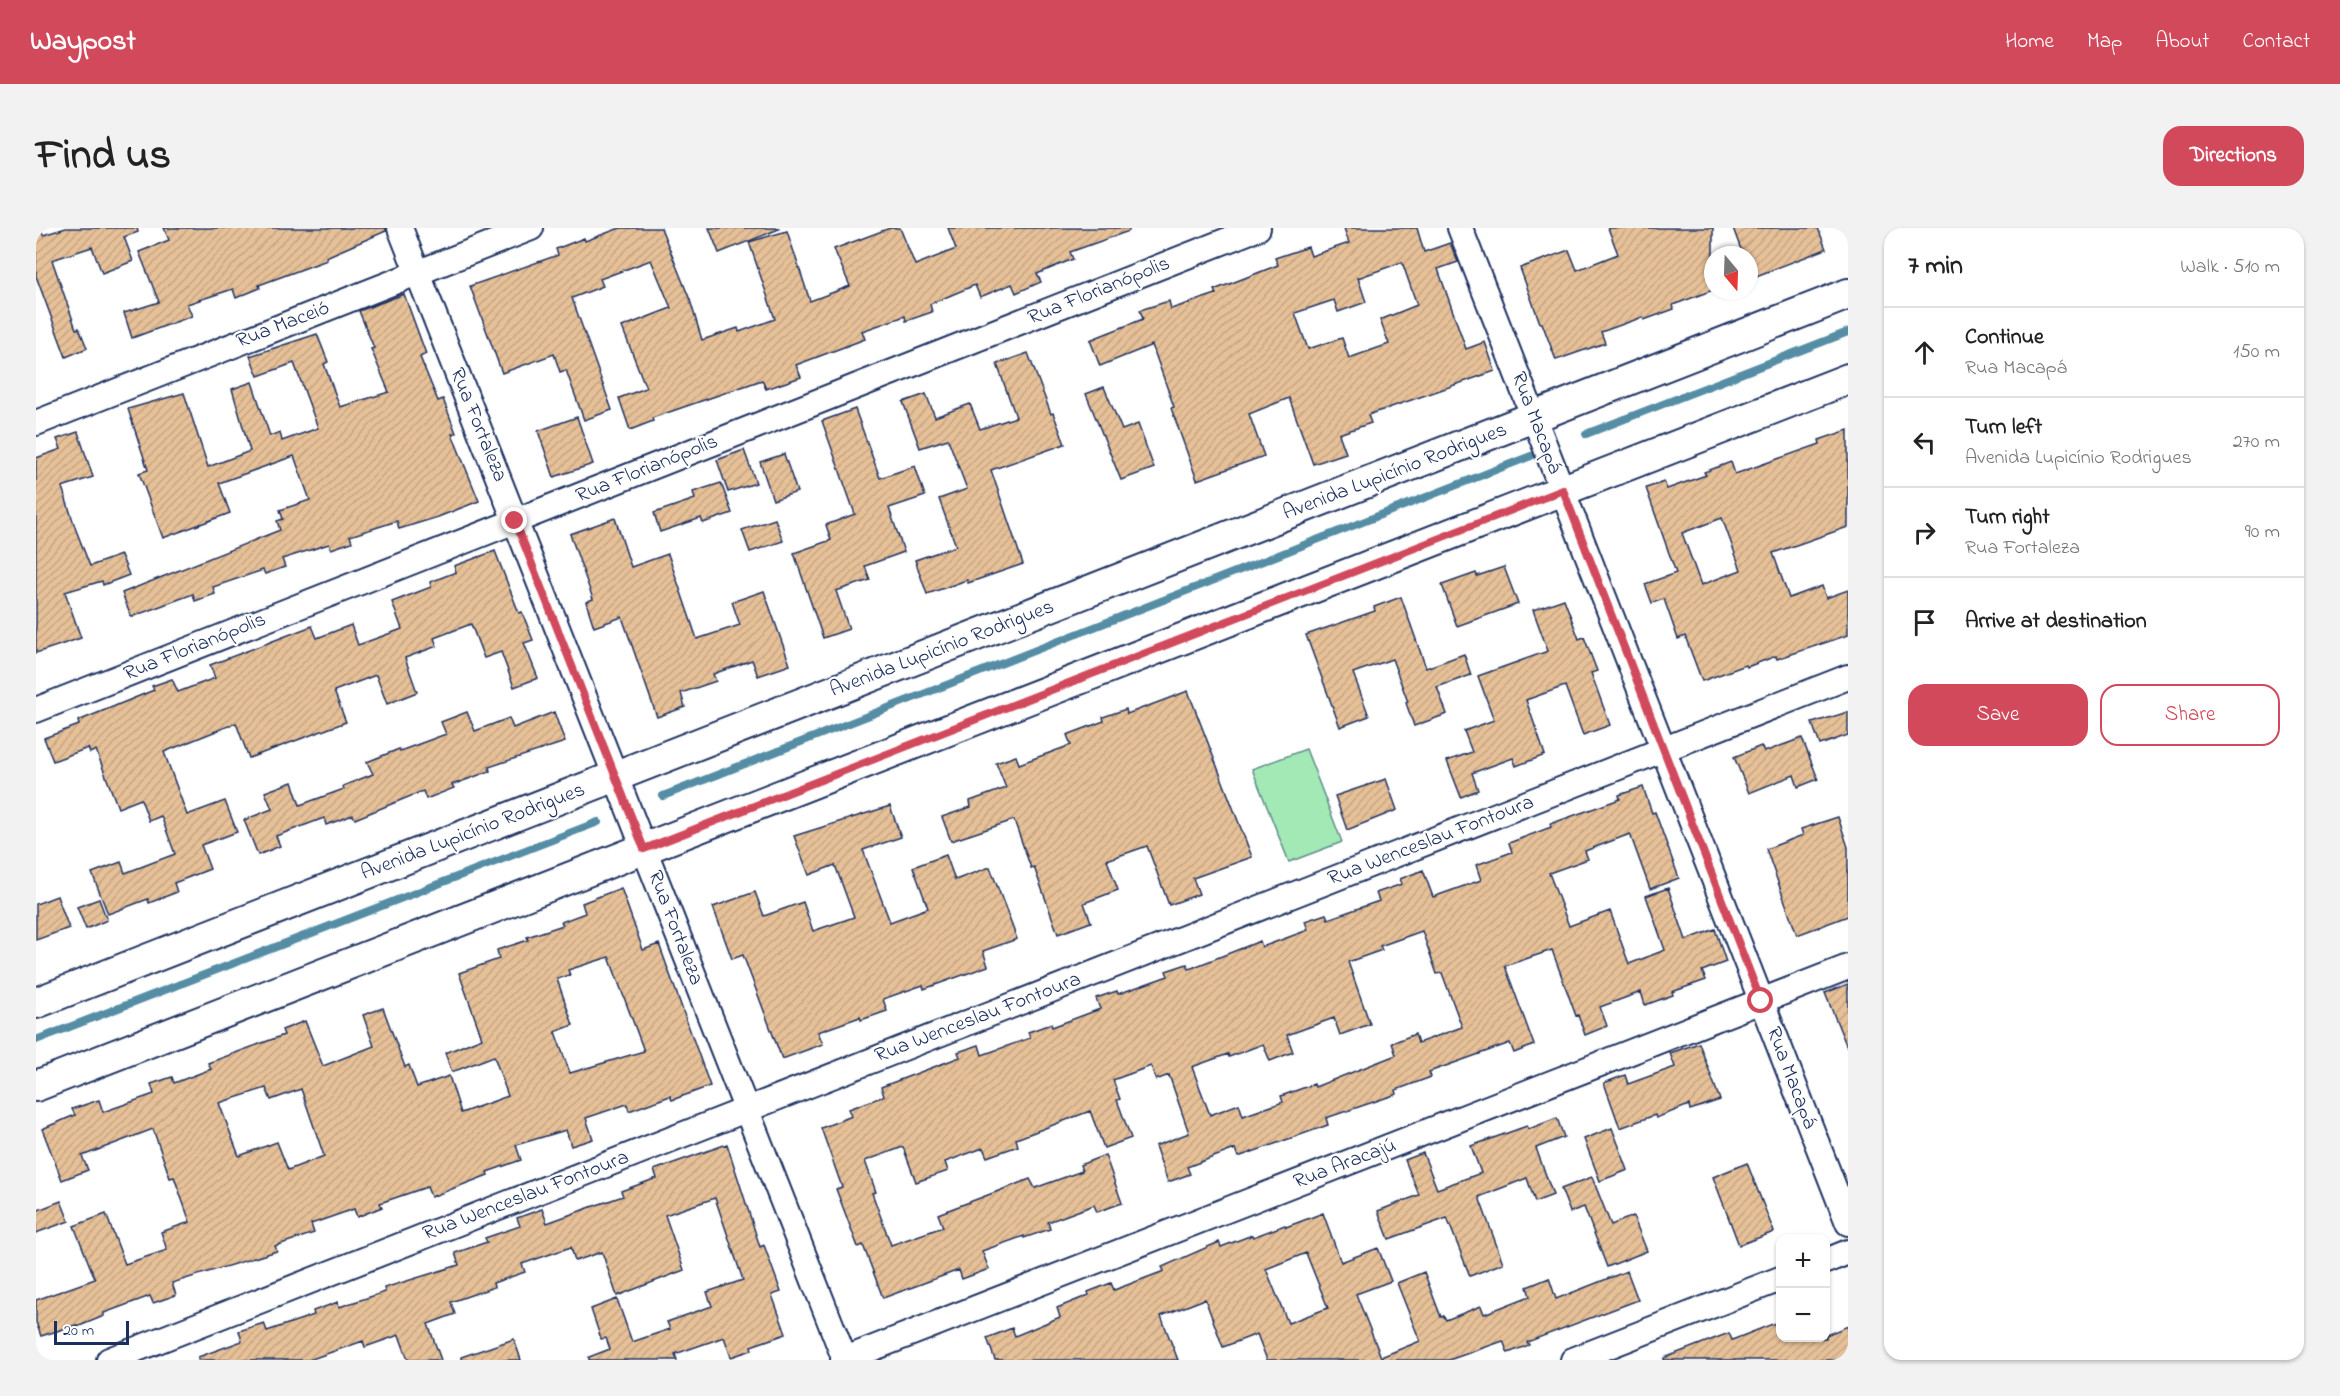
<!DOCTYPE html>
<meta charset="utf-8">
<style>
body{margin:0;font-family:"Indie Flower",sans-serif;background:#f2f2f2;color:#222}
.controls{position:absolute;right:18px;bottom:18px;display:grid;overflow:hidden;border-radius:12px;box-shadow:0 2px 4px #0004}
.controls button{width:54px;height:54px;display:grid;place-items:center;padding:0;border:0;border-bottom:2px solid #e0e0e0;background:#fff;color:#222;font:30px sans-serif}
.compass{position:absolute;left:1668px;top:18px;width:54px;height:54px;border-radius:50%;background:#fff;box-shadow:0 2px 4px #0004;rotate:161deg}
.scale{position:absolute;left:18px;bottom:15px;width:75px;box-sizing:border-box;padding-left:6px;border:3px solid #1b2f5e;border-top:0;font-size:16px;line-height:21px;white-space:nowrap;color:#1b2f5e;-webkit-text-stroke:4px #fff;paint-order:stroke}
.stop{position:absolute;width:18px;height:18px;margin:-14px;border:4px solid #d1495b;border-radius:50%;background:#fff}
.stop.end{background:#d1495b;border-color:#fff;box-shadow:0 2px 6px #0008}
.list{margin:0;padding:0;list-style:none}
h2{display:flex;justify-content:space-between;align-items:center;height:78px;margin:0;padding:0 24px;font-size:26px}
h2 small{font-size:20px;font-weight:400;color:#767676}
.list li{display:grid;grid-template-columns:39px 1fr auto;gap:18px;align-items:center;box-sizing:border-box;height:90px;padding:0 24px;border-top:2px solid #e0e0e0}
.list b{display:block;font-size:22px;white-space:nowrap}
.list p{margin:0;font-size:20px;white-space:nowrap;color:#767676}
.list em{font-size:20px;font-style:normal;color:#767676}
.actions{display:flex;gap:12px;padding:18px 24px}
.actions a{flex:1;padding:14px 0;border:2px solid #d1495b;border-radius:18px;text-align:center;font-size:21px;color:#d1495b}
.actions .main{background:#d1495b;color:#fff}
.icon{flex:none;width:33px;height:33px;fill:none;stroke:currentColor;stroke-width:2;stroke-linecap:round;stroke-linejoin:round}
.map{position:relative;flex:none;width:1812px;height:1132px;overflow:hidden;border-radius:18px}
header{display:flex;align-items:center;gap:36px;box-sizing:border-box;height:84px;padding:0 30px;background:#d1495b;color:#fff}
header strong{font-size:28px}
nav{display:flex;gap:33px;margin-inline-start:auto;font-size:21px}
.intro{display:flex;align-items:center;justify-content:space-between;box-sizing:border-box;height:144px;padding:0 36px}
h1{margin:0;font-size:42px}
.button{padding:15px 27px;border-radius:18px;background:#d1495b;color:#fff;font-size:21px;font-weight:700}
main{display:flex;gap:36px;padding:0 36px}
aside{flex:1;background:#fff;border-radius:18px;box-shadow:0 2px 4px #0004}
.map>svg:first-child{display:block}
.grass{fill:#a3e9b6;stroke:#5f8c8a;stroke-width:1.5}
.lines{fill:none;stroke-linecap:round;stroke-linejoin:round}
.stream{stroke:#558da5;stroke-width:8}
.building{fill:url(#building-hatch);stroke:#1b2f5e;stroke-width:1.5;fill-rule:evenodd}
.minor-casing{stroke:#1b2f5e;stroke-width:28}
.tertiary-casing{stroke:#1b2f5e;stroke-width:34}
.minor{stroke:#fff;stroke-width:24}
.tertiary{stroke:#fff;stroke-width:30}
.route{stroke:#d1495b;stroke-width:8}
.labels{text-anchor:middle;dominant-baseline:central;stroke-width:4.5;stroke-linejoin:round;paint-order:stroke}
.street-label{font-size:21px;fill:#1b2f5e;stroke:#fff}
</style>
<header>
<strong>Waypost</strong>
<nav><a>Home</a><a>Map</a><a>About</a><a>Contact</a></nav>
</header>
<div class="intro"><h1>Find us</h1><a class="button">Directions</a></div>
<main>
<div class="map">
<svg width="1812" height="1132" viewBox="0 0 1812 1132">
<defs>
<pattern id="building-hatch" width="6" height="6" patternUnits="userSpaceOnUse" patternTransform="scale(1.5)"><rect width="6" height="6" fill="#e6c097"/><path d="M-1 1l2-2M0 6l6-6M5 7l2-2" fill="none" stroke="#c5a585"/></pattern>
</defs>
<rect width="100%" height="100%" fill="#fff"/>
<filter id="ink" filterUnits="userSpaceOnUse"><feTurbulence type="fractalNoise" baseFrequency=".0167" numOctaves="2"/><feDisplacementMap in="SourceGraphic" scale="12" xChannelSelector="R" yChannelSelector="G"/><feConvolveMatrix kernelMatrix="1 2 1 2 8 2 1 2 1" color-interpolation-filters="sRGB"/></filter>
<g filter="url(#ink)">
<polygon class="grass" points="1270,521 1306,614 1253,634 1216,541"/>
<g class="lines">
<g class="stream">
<polyline points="1550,206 1812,104"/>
<polyline points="627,568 1495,228"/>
<polyline points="0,812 562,594"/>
</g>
</g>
<g class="building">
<polygon points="0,0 5,0 7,7 30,0 101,0 102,4 88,9 97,33 66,45 56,19 16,32 40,101 43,100 51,120 30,129 0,48"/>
<polygon points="128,0 350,0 350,3 290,29 291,32 223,57 224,60 200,70 197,61 151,76 156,88 96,110 88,85 123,74 103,24 133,12"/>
<polygon points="584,0 625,0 654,72 666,112 702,100 703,104 739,91 713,14 751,3 774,73 814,58 798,21 854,0 864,0 879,37 920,21 912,0 1093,0 1093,3 1034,24 1037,31 1001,46 1005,54 980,65 976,56 944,69 939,57 894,76 896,84 870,93 869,88 826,103 829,111 760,137 765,149 730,161 726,152 616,190 617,193 594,202 583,170 610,160 586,99 635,80 615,32 564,51 567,58 536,70 576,182 548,192 530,142 524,144 518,126 466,145 434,58 522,27 520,21 548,10 549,13"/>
<polygon points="673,0 743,0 743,1 683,25"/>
<path d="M 1308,0 L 1381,0 L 1388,24 L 1414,15 L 1422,34 L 1402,41 L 1430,121 L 1449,114 L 1459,143 L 1332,187 L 1335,195 L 1303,206 L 1310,225 L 1277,236 L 1253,170 L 1213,186 L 1228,228 L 1161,252 L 1135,180 L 1138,179 L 1116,117 L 1064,138 L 1054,112 L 1107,91 L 1104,82 L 1133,73 L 1135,81 L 1180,66 L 1178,62 L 1242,37 L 1239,30 L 1272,19 L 1275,28 L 1313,15 ZM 1366,34 L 1381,77 L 1344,92 L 1353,116 L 1313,130 L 1306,110 L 1272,121 L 1259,85 L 1298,72 L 1302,84 L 1330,74 L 1322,50 Z"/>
<polygon points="1572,0 1677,0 1677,62 1637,77 1638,81 1608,92 1607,89 1565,104 1569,115 1520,132 1506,95 1504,95 1484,40 1533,22 1541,42 1582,26"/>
<polygon points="1697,0 1782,0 1790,21 1715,50 1713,44 1713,27 1707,27"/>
<polygon points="368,66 390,126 384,129 402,173 407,171 420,205 416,206 443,273 402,289 363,301 361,293 314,308 316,314 295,321 293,316 246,331 249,339 229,346 227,342 177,359 179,366 159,373 157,366 95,389 86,365 244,302 241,293 247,291 244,282 274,272 258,228 183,255 194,285 127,310 103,245 112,242 92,181 148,165 172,239 214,223 196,161 216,154 234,208 244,204 246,213 282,200 258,135 222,148 214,128 281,106 292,134 288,136 304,179 353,164 335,121 338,120 323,83"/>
<polygon points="992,125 1015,186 1017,185 1029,216 955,242 987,336 932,355 931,352 891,366 879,332 920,318 903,271 931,261 912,211 884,220 867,174 890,166 899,189 934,176 944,201 980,189 961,136"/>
<polygon points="1068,159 1086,202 1102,196 1118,240 1085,252 1050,166"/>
<polygon points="819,181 844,250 879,238 889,268 853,280 868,324 829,338 834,352 800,363 813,401 787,410 758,325 795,312 790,297 819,286 786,193"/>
<polygon points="541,189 557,236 518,249 502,203"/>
<path d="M 1812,202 L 1812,299 L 1737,325 L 1753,370 L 1786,358 L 1790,370 L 1812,362 L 1812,407 L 1741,431 L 1740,428 L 1711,439 L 1710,437 L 1666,453 L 1649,408 L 1642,411 L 1628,371 L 1616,375 L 1609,356 L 1640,345 L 1610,260 L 1628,254 L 1631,261 L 1670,247 L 1668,244 L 1695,234 L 1699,246 L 1784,216 L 1783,212 ZM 1686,290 L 1705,342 L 1665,357 L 1646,305 Z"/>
<polygon points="42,204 57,249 26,259 40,302 54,338 85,327 93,347 67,357 66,353 29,364 45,410 0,425 0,230 25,221 21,211"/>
<polygon points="708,222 720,255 692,264 681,232"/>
<polygon points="748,226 761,264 737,272 724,234"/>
<polygon points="685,255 696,285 667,295 665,290 624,304 618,285 659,271 657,264"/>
<polygon points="579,290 595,339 632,326 661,411 704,397 696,374 728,363 754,437 722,448 716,432 677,446 680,453 645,465 649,479 621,489 586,389 558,399 550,374 557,371 534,306"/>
<polygon points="739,291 747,313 714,324 706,302"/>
<polygon points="459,323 483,385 486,384 497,412 488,415 502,450 478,459 465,424 448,430 435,396 398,410 401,418 369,430 381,464 351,476 340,447 298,463 310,494 213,530 200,495 128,524 151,587 189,573 201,604 165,617 174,641 138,655 141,664 113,675 112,671 72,686 56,645 85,634 89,645 139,626 125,588 113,593 105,571 82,580 60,522 54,525 52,520 17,533 8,510 43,497 42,493 118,462 116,458 136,451 142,464 179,450 174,437 276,398 281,410 315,397 322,417 366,401 356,374 395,359 394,354 420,344 418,338"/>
<polygon points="1468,339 1482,376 1421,398 1406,357 1440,345 1441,348"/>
<polygon points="1365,369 1390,440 1428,426 1435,447 1401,459 1411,486 1378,498 1370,475 1372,474 1356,431 1317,445 1333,488 1304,499 1270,407 1339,383 1338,379"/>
<polygon points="1528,371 1543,411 1548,409 1561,443 1555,445 1574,497 1547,507 1529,458 1490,472 1509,527 1480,538 1477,530 1436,545 1442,562 1425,569 1411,533 1436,524 1428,503 1458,492 1442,448 1512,423 1497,382"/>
<polygon points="1152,463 1216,629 1157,650 1163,666 1133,677 1111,618 1071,632 1082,662 1048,675 1055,694 1022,706 998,639 995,640 978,592 915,613 906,589 935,579 934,573 970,560 960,535 980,528 983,536 1035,517 1031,507 1068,493 1067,489 1090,481 1091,486"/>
<polygon points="431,484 439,503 473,490 477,500 518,484 529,514 453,539 454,543 416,557 418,560 390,571 387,563 319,591 317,587 290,597 288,590 240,608 244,618 222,627 208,592 236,581 229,564 256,554 264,577 308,561 307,558 337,546 331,534 363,521 364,523 410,506 405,494"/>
<polygon points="1812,484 1812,507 1784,517 1776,495"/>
<polygon points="1766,510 1782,551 1762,559 1758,547 1713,565 1698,529 1725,518 1728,524"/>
<polygon points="1350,551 1361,582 1311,602 1299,568"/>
<path d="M 1607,559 L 1616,585 L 1619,584 L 1643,650 L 1614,661 L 1594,606 L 1549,623 L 1552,631 L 1513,645 L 1533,698 L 1574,683 L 1593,736 L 1629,722 L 1610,668 L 1632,660 L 1650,712 L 1679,701 L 1690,734 L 1666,743 L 1670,752 L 1636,764 L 1637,767 L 1609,777 L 1605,764 L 1564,779 L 1571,798 L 1549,807 L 1542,787 L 1540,788 L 1516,722 L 1469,738 L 1498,817 L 1478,825 L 1474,815 L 1393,844 L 1395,849 L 1360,862 L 1361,866 L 1290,890 L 1292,897 L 1202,929 L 1199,921 L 1151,939 L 1154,946 L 1132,954 L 1119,918 L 1153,905 L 1133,847 L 1120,852 L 1115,838 L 1077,852 L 1084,871 L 1081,872 L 1095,910 L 1068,920 L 1054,883 L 980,911 L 982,918 L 951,929 L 947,920 L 909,934 L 912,943 L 880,954 L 867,919 L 829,933 L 840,964 L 836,965 L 855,1017 L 907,999 L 902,986 L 994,951 L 999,960 L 1046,943 L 1044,937 L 1069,927 L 1086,975 L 1061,984 L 1058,977 L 1012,994 L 1014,1001 L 988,1010 L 988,1008 L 946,1023 L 953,1041 L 926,1051 L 923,1042 L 847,1070 L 827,1017 L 822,1019 L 800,961 L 806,959 L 785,900 L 816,888 L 813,881 L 848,868 L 845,859 L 924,829 L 922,824 L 943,817 L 946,827 L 994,810 L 992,804 L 1015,796 L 1016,799 L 1064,781 L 1060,770 L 1081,763 L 1082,766 L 1132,748 L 1130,743 L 1151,736 L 1153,741 L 1224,713 L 1226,719 L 1272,702 L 1269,693 L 1290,686 L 1292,691 L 1343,673 L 1340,665 L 1366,656 L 1364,651 L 1387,642 L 1397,669 L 1445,652 L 1440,637 L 1476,624 L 1473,615 L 1515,599 L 1514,596 L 1584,571 L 1583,567 ZM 1386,703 L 1401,746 L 1406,745 L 1426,799 L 1382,815 L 1379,806 L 1356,815 L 1360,827 L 1279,859 L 1278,856 L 1245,868 L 1247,874 L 1207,888 L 1203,876 L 1174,887 L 1156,839 L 1192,826 L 1193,829 L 1227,816 L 1234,833 L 1257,824 L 1251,807 L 1298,790 L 1304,807 L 1334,796 L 1312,734 L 1346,722 L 1344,718 Z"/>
<polygon points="854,578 865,609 827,622 854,694 892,680 877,639 910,627 919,652 954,639 981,711 947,723 952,738 888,761 887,757 847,771 851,783 825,792 824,789 782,804 787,816 746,831 707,727 696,731 677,679 719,664 728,688 767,674 777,703 818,689 799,637 773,647 758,608"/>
<polygon points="1802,589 1812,619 1812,688 1761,707 1730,621 1767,607 1765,601"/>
<path d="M 585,660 L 607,722 L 623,716 L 674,858 L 636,872 L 634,868 L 593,883 L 591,876 L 550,890 L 557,911 L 535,918 L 530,902 L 480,917 L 485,932 L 451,944 L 452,947 L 395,969 L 391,959 L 344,975 L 346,979 L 321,989 L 318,981 L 275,996 L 278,1005 L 239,1018 L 241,1023 L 136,1055 L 140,1067 L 117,1075 L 114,1068 L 68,1085 L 68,1088 L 41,1099 L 40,1097 L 5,1108 L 0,1094 L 0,1072 L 59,1051 L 38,998 L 70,986 L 89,1036 L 131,1022 L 125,1004 L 154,994 L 138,949 L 134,950 L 117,901 L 46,928 L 52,942 L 26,952 L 6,901 L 39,887 L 36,881 L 63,872 L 67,884 L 118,866 L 115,856 L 136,849 L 138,855 L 175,841 L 172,835 L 248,807 L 246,802 L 269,793 L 287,838 L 338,818 L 327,787 L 347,780 L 369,839 L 373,837 L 381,859 L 413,848 L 425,885 L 472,868 L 458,828 L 416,844 L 409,825 L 446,810 L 423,745 L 463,731 L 461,722 L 492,712 L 491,709 L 527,697 L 525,694 L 549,685 L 546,675 ZM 573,729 L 608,823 L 534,845 L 519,804 L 537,797 L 521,751 L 534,747 L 532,742 ZM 230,860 L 235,872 L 265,861 L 288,928 L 252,942 L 241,914 L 203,928 L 183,875 Z"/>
<polygon points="21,668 33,700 0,712 0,676"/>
<polygon points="63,671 71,692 50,701 41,679"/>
<polygon points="1812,756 1812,819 1811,819 1789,765"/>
<polygon points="1663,815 1684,872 1654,882 1653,877 1620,890 1619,887 1584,900 1568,855 1589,847 1592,856 1639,839 1634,825"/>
<polygon points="1521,890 1528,909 1500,920 1517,967 1499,974 1491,950 1443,969 1467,1035 1434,1048 1411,990 1353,1011 1342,983 1383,967 1369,932 1387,925 1401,961 1445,945 1435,918 1491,898 1493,901"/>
<polygon points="1576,900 1592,942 1564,953 1548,911"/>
<polygon points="691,916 724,1019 728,1017 745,1064 736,1067 750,1106 715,1118 716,1122 695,1129 688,1109 639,1126 641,1132 553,1132 553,1129 574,1121 570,1110 565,1111 555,1081 581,1071 596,1114 634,1101 631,1094 676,1078 671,1064 707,1052 679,970 629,987 648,1042 581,1068 566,1024 539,1033 535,1019 486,1036 489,1044 457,1055 458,1059 415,1074 419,1086 392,1096 405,1132 372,1132 363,1107 329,1119 327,1113 273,1132 162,1132 162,1129 206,1113 203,1103 228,1095 231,1103 278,1087 277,1083 302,1074 303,1079 349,1064 348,1060 423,1037 419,1025 451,1014 449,1010 484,998 481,990 506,981 511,995 555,979 587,968 585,963 621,950 618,942"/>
<polygon points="1711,935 1738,1004 1703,1017 1677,949"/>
<polygon points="1556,949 1575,997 1597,988 1611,1023 1571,1039 1548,979 1534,984 1525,961"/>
<polygon points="25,973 33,993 0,1005 0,983"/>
<path d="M 1287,985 L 1305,1034 L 1342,1020 L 1355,1053 L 1320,1066 L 1345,1129 L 1384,1113 L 1361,1055 L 1388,1044 L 1405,1089 L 1408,1088 L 1410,1092 L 1445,1078 L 1448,1086 L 1494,1068 L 1491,1059 L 1513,1050 L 1520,1071 L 1591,1043 L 1602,1072 L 1491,1114 L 1493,1117 L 1472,1125 L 1467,1113 L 1413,1132 L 1231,1132 L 1221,1106 L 1187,1119 L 1169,1071 L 1125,1088 L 1142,1132 L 959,1132 L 951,1110 L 976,1100 L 979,1108 L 1024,1089 L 1021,1080 L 1053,1067 L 1052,1064 L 1075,1055 L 1078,1062 L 1128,1043 L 1126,1039 L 1183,1014 L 1185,1019 L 1216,1007 L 1217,1009 L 1249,997 L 1250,999 ZM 1270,1025 L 1292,1080 L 1252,1095 L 1230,1041 Z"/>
<polygon points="1744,1093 1744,1110 1790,1110 1790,1107 1812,1098 1812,1132 1628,1132 1628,1130 1693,1105 1696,1112"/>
<polygon points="478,1111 485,1132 425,1132 425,1129"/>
</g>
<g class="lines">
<g class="minor-casing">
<g id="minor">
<polyline points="364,0 809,1132"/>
<polyline points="1424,0 1812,995"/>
<polyline points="0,195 495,0"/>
<polyline points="0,482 1222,0"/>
<polyline points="1790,1033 1812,1024"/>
<polyline points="73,1132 1812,449"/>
<polyline points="807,1132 1812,739"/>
<polyline points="1537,1132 1744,1051"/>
</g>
</g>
<g class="tertiary-casing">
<g id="tertiary">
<polyline points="0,775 1812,66"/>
<polyline points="0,858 1812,151"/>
</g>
</g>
<use href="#minor" class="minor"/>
<use href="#tertiary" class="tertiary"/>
</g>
</g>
<g class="lines" filter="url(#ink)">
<polyline class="route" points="479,293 608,621 1527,262 1725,773"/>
</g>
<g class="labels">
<g class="street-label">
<text transform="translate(1063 63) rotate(-22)">Rua Florianópolis</text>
<text transform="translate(247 97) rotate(-21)">Rua Maceió</text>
<text transform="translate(1500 195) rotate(69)">Rua Macapá</text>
<text transform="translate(442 197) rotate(68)">Rua Fortaleza</text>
<text transform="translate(611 241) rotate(-22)">Rua Florianópolis</text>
<text transform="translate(1359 244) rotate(-21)">Avenida Lupicínio Rodrigues</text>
<text transform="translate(159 419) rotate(-22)">Rua Florianópolis</text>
<text transform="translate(906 421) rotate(-21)">Avenida Lupicínio Rodrigues</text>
<text transform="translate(437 604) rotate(-21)">Avenida Lupicínio Rodrigues</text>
<text transform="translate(1395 613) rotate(-21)">Rua Wenceslau Fontoura</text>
<text transform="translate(639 700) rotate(69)">Rua Fortaleza</text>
<text transform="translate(942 790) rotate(-21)">Rua Wenceslau Fontoura</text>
<text transform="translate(1755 850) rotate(69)">Rua Macapá</text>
<text transform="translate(1309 936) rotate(-21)">Rua Aracajú</text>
<text transform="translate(490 968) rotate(-21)">Rua Wenceslau Fontoura</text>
</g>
</g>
</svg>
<div class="controls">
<button>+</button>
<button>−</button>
</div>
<svg class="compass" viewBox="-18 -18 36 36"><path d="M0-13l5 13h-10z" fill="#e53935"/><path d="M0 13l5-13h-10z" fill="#767676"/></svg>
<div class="scale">20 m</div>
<div class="stop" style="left:1725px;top:773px"></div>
<div class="stop end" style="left:479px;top:293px"></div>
</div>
<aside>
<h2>7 min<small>Walk · 510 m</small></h2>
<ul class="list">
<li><svg class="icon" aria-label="ahead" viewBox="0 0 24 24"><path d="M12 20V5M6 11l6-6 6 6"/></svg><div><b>Continue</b><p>Rua Macapá</p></div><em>150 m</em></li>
<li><svg class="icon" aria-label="left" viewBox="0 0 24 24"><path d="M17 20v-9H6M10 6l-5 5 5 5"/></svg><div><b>Turn left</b><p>Avenida Lupicínio Rodrigues</p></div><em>270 m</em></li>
<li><svg class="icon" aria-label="right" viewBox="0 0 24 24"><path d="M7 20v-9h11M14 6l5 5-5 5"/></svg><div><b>Turn right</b><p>Rua Fortaleza</p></div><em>90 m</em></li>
<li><svg class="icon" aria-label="arrive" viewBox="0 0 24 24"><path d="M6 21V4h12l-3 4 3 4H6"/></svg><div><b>Arrive at destination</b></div></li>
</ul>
<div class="actions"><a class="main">Save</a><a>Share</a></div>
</aside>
</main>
